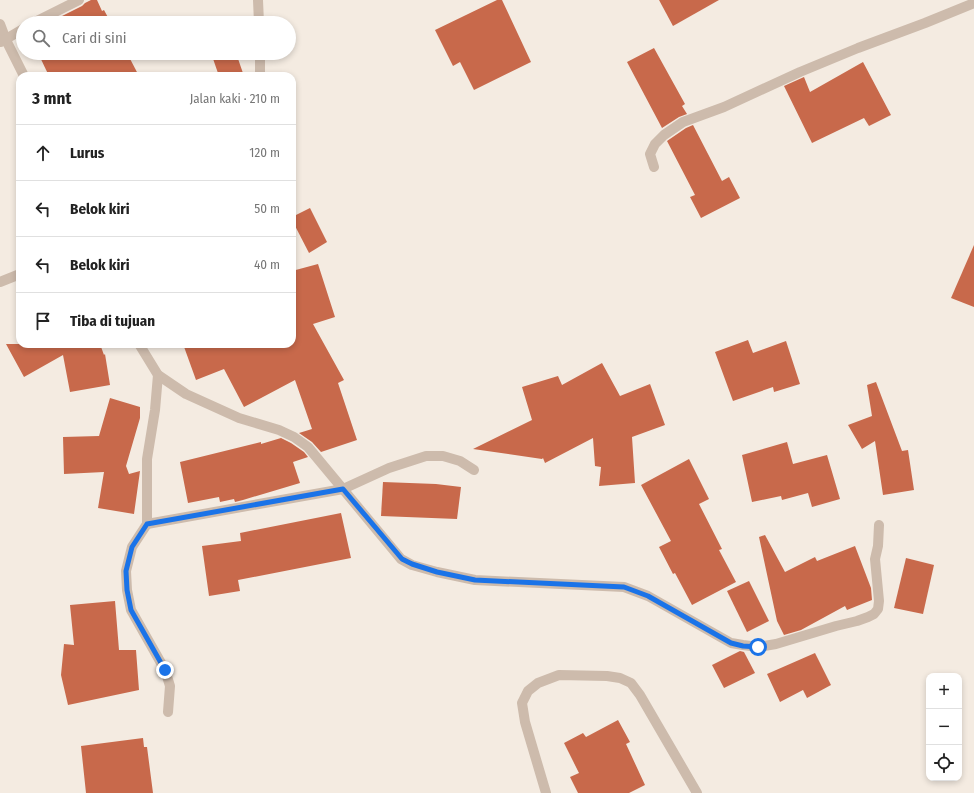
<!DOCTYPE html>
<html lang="id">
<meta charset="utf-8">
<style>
body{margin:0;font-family:"Fira Sans Condensed",sans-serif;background:#f2f2f2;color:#222}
.controls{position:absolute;right:12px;bottom:12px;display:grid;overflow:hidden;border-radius:8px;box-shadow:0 2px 6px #0003}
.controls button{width:36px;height:36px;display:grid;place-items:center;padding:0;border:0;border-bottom:1px solid #e0e0e0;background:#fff;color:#222;font:20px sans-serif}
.stop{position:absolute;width:12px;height:12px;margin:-9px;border:3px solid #1a73e8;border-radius:50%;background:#fff}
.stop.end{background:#1a73e8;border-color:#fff;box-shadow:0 1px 4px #0008}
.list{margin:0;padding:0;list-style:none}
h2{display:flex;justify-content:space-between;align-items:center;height:52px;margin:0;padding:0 16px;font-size:17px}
h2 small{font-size:13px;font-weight:400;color:#767676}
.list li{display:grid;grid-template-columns:26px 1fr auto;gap:12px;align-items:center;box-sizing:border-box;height:56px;padding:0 16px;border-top:1px solid #e0e0e0}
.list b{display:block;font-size:15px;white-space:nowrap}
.list em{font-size:13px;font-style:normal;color:#767676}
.icon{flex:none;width:22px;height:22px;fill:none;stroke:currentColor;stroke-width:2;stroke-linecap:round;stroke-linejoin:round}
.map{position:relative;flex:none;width:974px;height:793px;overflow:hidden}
.search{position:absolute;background:#fff;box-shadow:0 2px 6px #0003;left:16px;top:16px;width:280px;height:44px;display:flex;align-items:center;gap:10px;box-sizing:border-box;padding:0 14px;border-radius:22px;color:#767676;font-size:15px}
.panel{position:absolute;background:#fff;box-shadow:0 2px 6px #0003;left:16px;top:72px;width:280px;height:276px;border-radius:12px}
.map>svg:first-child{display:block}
.building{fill:#c8694b}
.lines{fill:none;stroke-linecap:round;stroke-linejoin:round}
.street{stroke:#cdbbac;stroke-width:10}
.route{stroke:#1a73e8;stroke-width:5}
</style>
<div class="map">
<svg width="974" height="793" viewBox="0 0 974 793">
<rect width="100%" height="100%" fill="#f4ebe1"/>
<g class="building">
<polygon points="91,0 97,0 102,11 104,10 111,23 58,23 56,19 82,6 85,3"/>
<polygon points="497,0 502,0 531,62 474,90 460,62 453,66 435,30"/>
<polygon points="659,0 719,0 673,26"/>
<polygon points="654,48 685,104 682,106 687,114 679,117 662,128 627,62"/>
<polygon points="38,53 127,53 139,76 49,76"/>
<polygon points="211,53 236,53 244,76 219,76"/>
<polygon points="863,62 891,115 869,126 864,118 812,143 784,86 804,77 810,92"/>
<polygon points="693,125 722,181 729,177 740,198 701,218 690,197 695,195 667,141 686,128"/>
<polygon points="310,208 327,242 309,253 292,220 292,217"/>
<polygon points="974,245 974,307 951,298"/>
<polygon points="318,264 335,317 313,324 344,380 338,383 357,440 321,452 312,442 299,433 312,429 295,380 244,407 224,369 196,380 183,344 292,344 292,271"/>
<polygon points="748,340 753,353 786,341 800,384 774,392 773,387 733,401 715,352"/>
<polygon points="6,344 100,344 104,355 105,354 110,385 70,392 63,355 24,377"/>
<polygon points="602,363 620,396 650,384 665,425 632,437 635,483 599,486 601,467 595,466 593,438 545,463 543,458 542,459 473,449 532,420 522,387 558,376 562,385"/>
<polygon points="876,382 902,451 908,450 914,490 883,495 875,441 862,449 848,425 872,416 867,385"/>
<polygon points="110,398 140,407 140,418 126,466 129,474 140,471 134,514 98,508 104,472 64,474 63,437 99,436"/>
<polygon points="281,438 291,443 304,452 308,457 293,462 300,483 243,500 235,502 234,499 220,502 219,497 188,503 180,462 261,442 261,444"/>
<polygon points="787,442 793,464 827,455 840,499 812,507 808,493 782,500 781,496 752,502 742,455"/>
<polygon points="689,459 709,499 699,504 722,549 719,550 736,582 692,605 675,573 673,574 659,547 671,541 641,485"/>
<polygon points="383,482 436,484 461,487 457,519 381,516"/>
<polygon points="341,513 351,558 238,580 240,591 209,596 202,546 241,541 240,533"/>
<polygon points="765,535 785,572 815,557 817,561 855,546 871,588 872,600 847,610 845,606 801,630 784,635 777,621 759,537"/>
<polygon points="906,558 934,565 923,614 894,608"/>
<polygon points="749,581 769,621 747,632 727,591"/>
<polygon points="115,601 119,650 136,650 139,690 68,705 61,675 64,644 74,645 70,605"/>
<polygon points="740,651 744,652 755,673 724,688 712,665"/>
<polygon points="815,653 831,685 807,698 803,690 780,702 767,674"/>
<polygon points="618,720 630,742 626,744 645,785 629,793 578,793 570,777 579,773 564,743 583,733 586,737"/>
<polygon points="143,738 144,747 147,747 153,793 86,793 81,746"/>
</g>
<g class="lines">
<g class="street">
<polyline points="258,0 259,23"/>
<polyline points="33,23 79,0"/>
<polyline points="0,24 6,40 24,76"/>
<polyline points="1,42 23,29"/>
<polyline points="260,53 260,76"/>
<polyline points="654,167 650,154 655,144 664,135 683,122 724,107 800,72 858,48 925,23 974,3"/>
<polyline points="0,282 20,274"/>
<polyline points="139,344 158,375 186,394 239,418 279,430 294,437 308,447 401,559 412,565 437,572 475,580 624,587 648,596 731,643 743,645 758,647 776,644 836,626 857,621 868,617 874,614 878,609 879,601 875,559 878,546 879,525"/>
<polyline points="158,375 155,410 147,459 147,524 132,547 126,571 127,590 131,610 165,670 170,686 168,712"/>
<polyline points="147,524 343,489 389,468 426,456 443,456 460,461 474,470"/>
<polyline points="546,793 525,722 522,703 528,691 538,683 559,675 607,676 620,678 631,683 640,695 697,793"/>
</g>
</g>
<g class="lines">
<polyline class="route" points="165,670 131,610 127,590 126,571 132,547 147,524 343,489 402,559 412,564 437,572 475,580 624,587 648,596 731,643 743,646 758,647"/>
</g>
</svg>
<div class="controls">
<button>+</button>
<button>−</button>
<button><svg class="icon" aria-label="locate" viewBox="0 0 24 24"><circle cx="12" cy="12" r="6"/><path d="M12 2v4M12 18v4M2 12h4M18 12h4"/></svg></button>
</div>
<div class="stop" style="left:758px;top:647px"></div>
<div class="stop end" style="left:165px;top:670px"></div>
<div class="search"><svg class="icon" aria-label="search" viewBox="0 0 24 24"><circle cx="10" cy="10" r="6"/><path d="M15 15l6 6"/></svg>Cari di sini</div>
<section class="panel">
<h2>3 mnt<small>Jalan kaki · 210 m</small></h2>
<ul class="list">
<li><svg class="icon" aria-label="ahead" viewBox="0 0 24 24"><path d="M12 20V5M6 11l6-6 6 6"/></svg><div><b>Lurus</b></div><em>120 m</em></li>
<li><svg class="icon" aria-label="left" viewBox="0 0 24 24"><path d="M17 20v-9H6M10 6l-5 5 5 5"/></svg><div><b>Belok kiri</b></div><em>50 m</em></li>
<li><svg class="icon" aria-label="left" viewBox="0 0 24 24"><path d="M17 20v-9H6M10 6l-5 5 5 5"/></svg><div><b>Belok kiri</b></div><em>40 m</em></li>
<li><svg class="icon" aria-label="arrive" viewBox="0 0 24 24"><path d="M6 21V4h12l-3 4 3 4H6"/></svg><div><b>Tiba di tujuan</b></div></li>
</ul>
</section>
</div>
